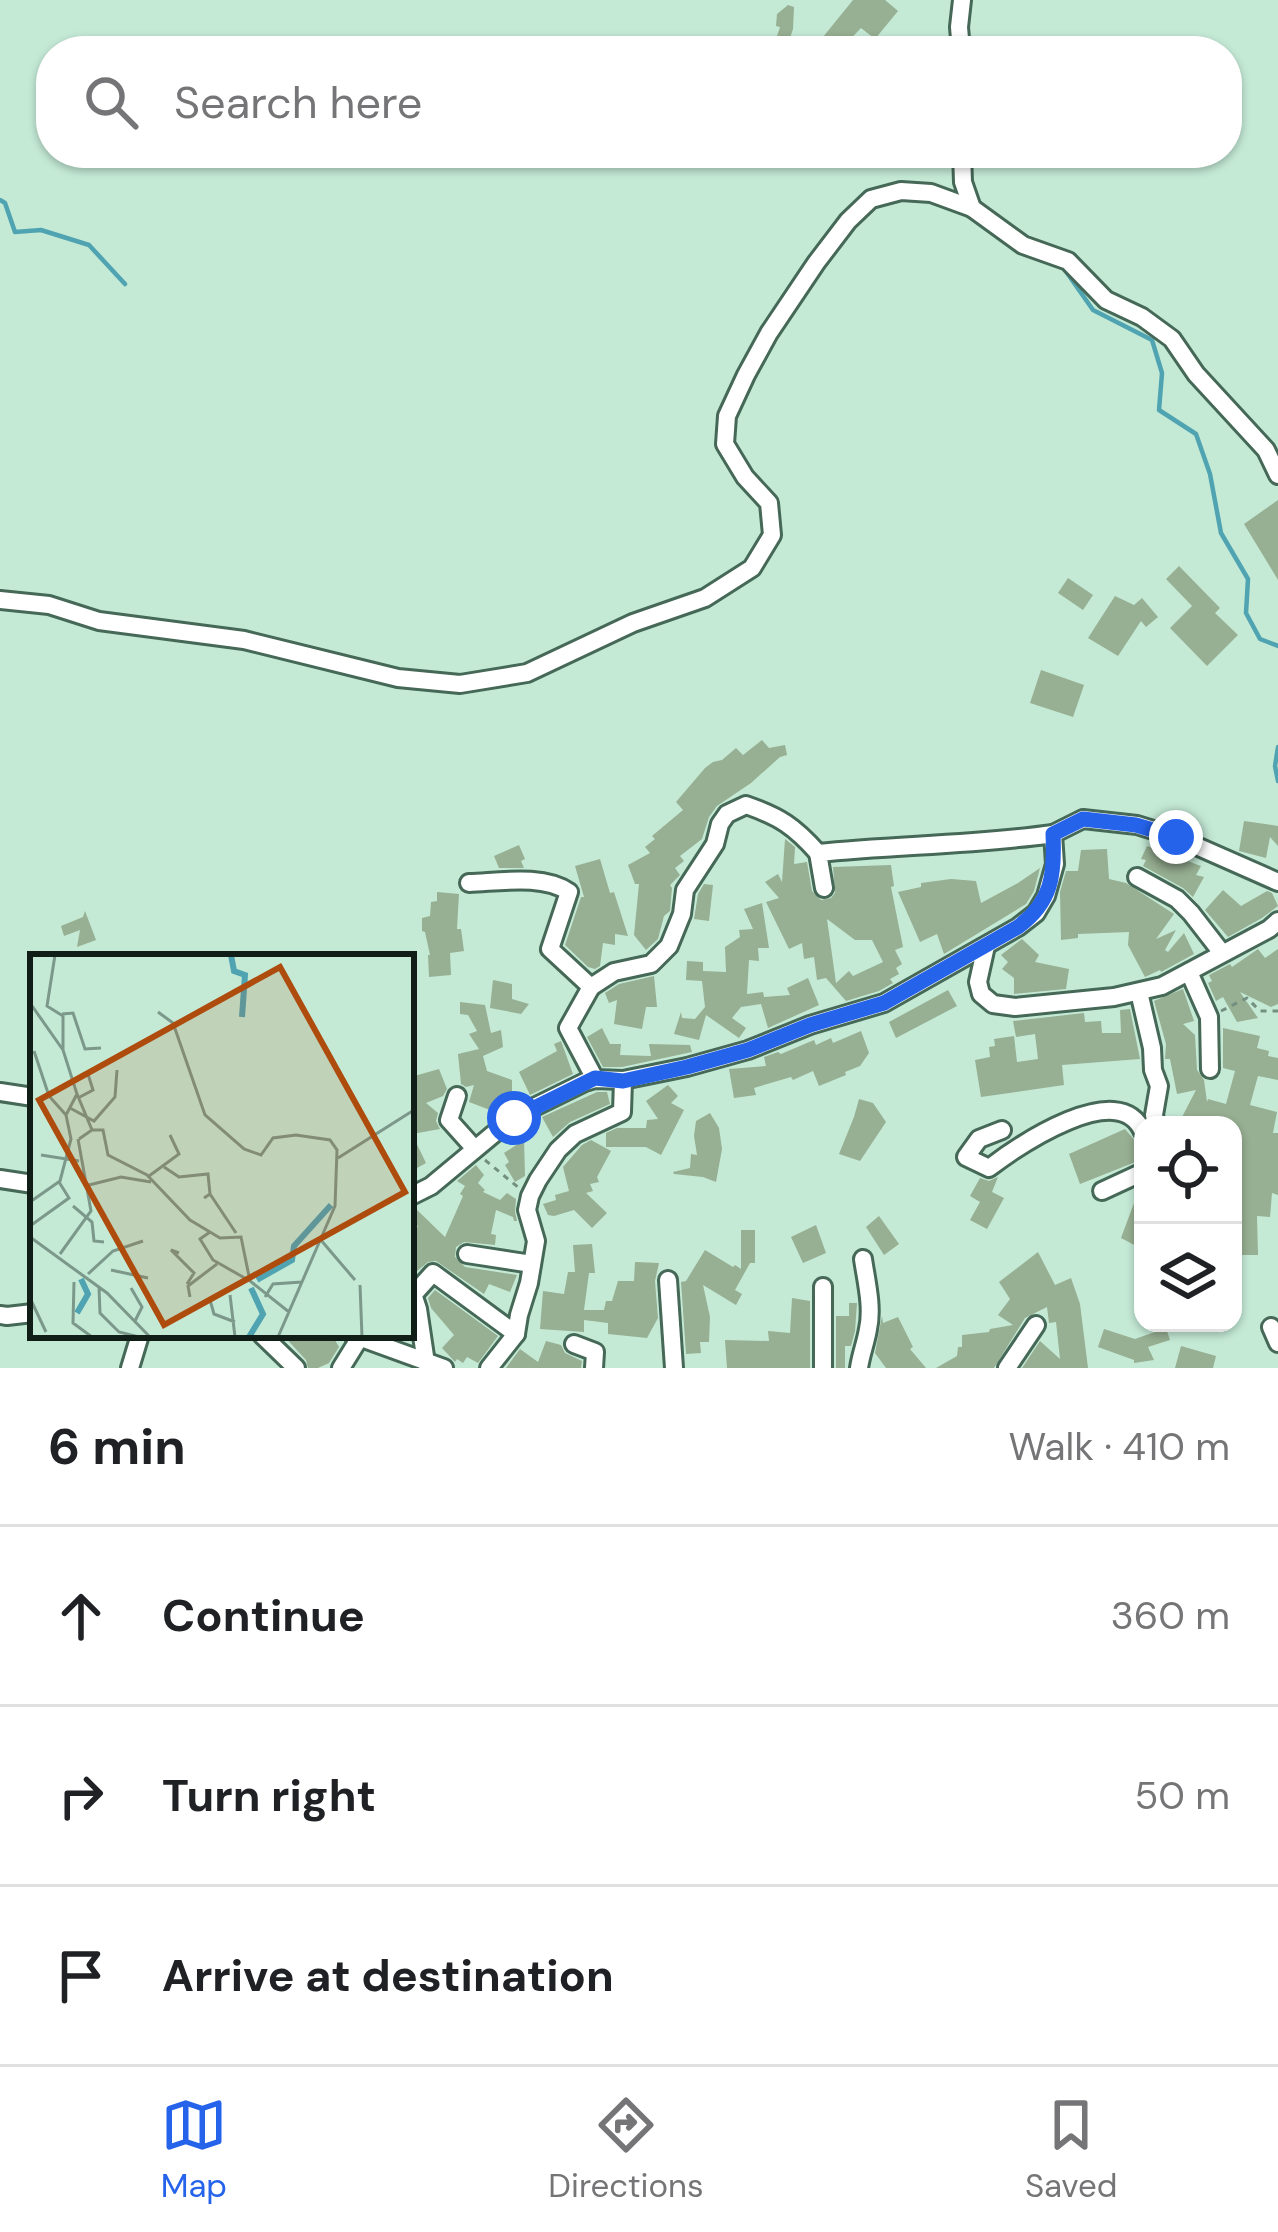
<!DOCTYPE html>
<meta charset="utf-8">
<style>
body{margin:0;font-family:"DM Sans",sans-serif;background:#f2f2f2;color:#202124}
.controls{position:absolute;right:36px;bottom:36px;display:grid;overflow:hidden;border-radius:24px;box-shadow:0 3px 9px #0004}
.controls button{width:108px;height:108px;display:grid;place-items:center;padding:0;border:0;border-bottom:3px solid #e0e0e0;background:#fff;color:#202124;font:60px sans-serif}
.stop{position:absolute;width:36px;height:36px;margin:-27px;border:9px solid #2563eb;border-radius:50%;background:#fff}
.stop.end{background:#2563eb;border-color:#fff;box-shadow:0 3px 12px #0008}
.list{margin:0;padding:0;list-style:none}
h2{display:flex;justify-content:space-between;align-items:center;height:156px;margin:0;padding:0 48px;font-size:51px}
h2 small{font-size:39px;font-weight:400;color:#757577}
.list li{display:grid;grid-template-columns:78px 1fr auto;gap:36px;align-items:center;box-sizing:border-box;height:180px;padding:0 48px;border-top:3px solid #e0e0e0}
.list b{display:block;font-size:45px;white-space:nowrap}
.list em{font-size:39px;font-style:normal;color:#757577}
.icon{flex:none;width:66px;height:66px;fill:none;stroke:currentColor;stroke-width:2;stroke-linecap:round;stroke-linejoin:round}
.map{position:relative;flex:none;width:1278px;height:1368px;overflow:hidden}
.search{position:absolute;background:#fff;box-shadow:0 3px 9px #0004;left:36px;right:36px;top:36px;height:132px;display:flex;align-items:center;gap:30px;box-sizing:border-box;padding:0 42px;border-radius:48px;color:#757577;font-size:45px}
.sheet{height:696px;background:#fff}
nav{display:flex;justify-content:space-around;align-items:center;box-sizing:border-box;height:168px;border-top:3px solid #e0e0e0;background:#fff;font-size:33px;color:#757577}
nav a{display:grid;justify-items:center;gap:6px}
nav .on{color:#2563eb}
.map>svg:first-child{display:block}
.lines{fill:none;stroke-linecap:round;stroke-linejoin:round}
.stream{stroke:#50a4b2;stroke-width:4.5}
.building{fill:#97af92;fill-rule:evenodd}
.minor-casing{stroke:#456857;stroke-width:22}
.path{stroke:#738f80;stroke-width:3;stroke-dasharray:6 6;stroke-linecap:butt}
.minor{stroke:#fff;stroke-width:16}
.route{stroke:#2563eb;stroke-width:15}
.inset-river{fill:none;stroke:#50a4b2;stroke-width:6}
.inset-road{fill:none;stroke:#7c988a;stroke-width:3}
.view{fill:#ae4c0e;fill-opacity:0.15;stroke:#ae4c0e;stroke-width:6}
.inset-edge{fill:none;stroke:#101e17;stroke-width:6}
</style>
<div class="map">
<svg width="1278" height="1368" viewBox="0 0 1278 1368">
<rect width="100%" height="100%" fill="#c4ead6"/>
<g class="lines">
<g class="stream">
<polyline points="0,200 5,203 15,232 41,230 89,245 125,284"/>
<polyline points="1065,270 1093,310 1152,340 1162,373 1159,410 1196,434 1210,474 1221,533 1248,579 1246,613 1260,639 1278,646"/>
<polyline points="1278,747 1275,766 1278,781"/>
</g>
</g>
<g class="building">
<polygon points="853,0 885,0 898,11 875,39 861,28 839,51 823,37"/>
<polygon points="788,5 794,7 793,29 786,50 774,45 780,27 776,26 777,14"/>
<polygon points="1278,500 1278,580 1244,524"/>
<polygon points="1179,566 1220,608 1215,613 1238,635 1207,666 1170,628 1192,606 1166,579"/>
<polygon points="1068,578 1093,595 1083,610 1058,593"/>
<polygon points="1115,596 1134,605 1142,598 1158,617 1146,627 1141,621 1118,656 1088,638"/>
<polygon points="1041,670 1084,685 1073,717 1030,703"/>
<polygon points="762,740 769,748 785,745 787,755 780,757 751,783 717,806 709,817 702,839 680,856 684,861 675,868 680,875 670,885 672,888 670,911 664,916 658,939 646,950 634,935 639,884 635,884 628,865 650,853 645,847 655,839 652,836 683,810 676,802 705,768 713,762 722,760 736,748 743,755"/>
<polygon points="1244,821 1278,826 1278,846 1270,837 1266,858 1239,851"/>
<path d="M 785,839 L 795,847 L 794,864 L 807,862 L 812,891 L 821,900 L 831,898 L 835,893 L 833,867 L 891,865 L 894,886 L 891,887 L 903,947 L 895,950 L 902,964 L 896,968 L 899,974 L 890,979 L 893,983 L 879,991 L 846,1001 L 826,978 L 817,980 L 814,957 L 804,959 L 802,943 L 789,949 L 766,902 L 779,898 L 765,882 L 778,874 L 782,882 ZM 827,919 L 855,940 L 872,940 L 883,962 L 853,976 L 849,971 L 836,983 Z"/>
<polygon points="519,845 525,859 521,861 524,868 499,868 494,856"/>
<polygon points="1147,846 1201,866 1196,875 1204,877 1193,897 1183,888 1143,866 1146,860 1141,859"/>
<polygon points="1107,849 1109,879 1126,883 1174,914 1156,939 1176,930 1165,950 1168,952 1184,933 1194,954 1161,972 1160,970 1145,977 1128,945 1129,932 1078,934 1078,938 1061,940 1060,892 1066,871 1078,871 1081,850"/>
<polygon points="600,859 610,893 614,892 628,936 615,934 615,945 603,943 600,966 595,969 588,967 565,945 581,897 584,897 575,866"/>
<polygon points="1040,868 1034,891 1026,904 944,954 937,934 920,942 898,892 921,887 921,883 951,879 976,881 981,903 1018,883"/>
<polygon points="704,884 713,885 709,921 694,919 698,894"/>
<polygon points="1223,890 1241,906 1267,891 1272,893 1278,906 1262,918 1228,937 1205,910"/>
<polygon points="437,892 459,894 457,929 461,929 464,951 450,953 451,975 429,977 428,955 430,955 425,932 422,931 422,918 430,916 431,902 437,901"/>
<polygon points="762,903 769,948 758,948 759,961 749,960 747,994 763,992 764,997 790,995 787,988 808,978 819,1005 768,1028 761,1004 741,1007 732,1018 746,1028 739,1038 706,1015 699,1040 674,1034 681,1012 682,1018 695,1019 705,1007 702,981 686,980 687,961 703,962 703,971 726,972 725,947 740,937 739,930 753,929 744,909"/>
<polygon points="85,911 96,940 77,947 80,930 64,936 61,926 83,917"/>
<polygon points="1022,939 1039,955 1035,962 1069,969 1066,989 1014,994 1014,978 1002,969 1008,962 1001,955"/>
<polygon points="1258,949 1265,958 1278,949 1278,1004 1271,1007 1240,992 1258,1018 1237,1022 1223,997 1216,1001 1208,983 1212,981 1209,975 1230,964 1232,967"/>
<polygon points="654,976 657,1007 646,1007 642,1029 614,1024 617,1000 609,1003 605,993 619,984"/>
<polygon points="493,980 512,984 512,999 529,1004 521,1014 490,1008"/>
<polygon points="1183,989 1194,1021 1183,1024 1195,1035 1197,1070 1204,1080 1207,1102 1208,1099 1226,1104 1235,1071 1223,1068 1223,1028 1260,1036 1257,1048 1269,1051 1268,1056 1278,1058 1278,1080 1258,1076 1250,1105 1277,1112 1273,1133 1278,1133 1278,1195 1272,1193 1270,1217 1257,1216 1258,1255 1238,1255 1237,1239 1233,1239 1233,1195 1238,1196 1240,1176 1233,1175 1233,1125 1191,1125 1181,1119 1196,1090 1177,1094 1170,1059 1165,1059 1166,1044 1154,1001"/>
<polygon points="948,990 957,1006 896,1038 889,1022"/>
<polygon points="460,1002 485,1005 491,1033 501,1030 503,1047 483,1056 487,1071 512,1080 512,1104 498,1113 469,1102 474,1085 466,1087 461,1084 458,1054 479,1049 469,1034 477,1031 468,1015 460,1014"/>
<polygon points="1130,1009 1140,1059 1062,1065 1064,1085 981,1097 975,1060 990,1057 989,1047 995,1046 994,1039 1014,1036 1017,1062 1038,1059 1035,1034 1016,1037 1013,1021 1084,1013 1085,1022 1101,1021 1102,1033 1121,1033 1120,1010"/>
<polygon points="602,1028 610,1044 621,1044 620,1055 651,1056 649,1044 690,1045 692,1052 622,1067 603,1067 587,1037"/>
<polygon points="861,1031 869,1053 860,1066 845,1072 846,1075 819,1086 813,1071 793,1080 791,1077 754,1088 756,1095 734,1098 729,1069 766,1066 764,1057 778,1052 781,1054 814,1040 816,1045 831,1038 833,1043"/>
<polygon points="561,1041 573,1074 530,1095 519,1072 557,1051 554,1044"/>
<polygon points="439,1069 447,1089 443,1096 426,1103 438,1113 436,1121 440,1129 412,1134 426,1163 417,1168 411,1158 411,1077"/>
<polygon points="668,1085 678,1096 671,1103 684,1110 661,1155 646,1147 606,1147 606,1133 617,1128 646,1128 647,1120 658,1119 646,1101"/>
<polygon points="597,1092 607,1092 610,1104 570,1122 553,1137 542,1117"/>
<polygon points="859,1099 873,1103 886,1122 860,1161 839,1154 854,1117"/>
<polygon points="710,1113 719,1128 722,1149 716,1182 703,1177 674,1174 673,1172 690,1168 691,1154 697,1155 694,1136 696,1121"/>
<polygon points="1125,1129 1137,1143 1143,1159 1080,1184 1069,1154"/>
<polygon points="524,1140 525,1176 515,1182 505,1165 509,1162 504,1153"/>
<polygon points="591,1140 611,1151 597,1177 599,1182 590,1184 593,1191 586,1193 607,1213 592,1228 574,1210 554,1216 548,1215 543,1204 556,1200 555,1195 569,1191 563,1167 582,1145"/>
<polygon points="476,1165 484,1175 478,1183 485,1190 483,1192 500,1200 507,1193 516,1199 515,1212 517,1221 514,1221 513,1217 496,1210 491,1234 496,1235 495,1245 464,1242 456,1247 455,1257 465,1267 517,1275 510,1292 489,1284 484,1294 436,1261 428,1262 411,1276 411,1239 418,1226 411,1219 411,1209 415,1208 445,1237 463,1196 460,1194 465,1186 457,1181"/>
<polygon points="998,1177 992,1192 1004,1198 987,1229 970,1220 980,1202 970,1196 980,1178 989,1181"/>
<polygon points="1143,1186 1143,1233 1140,1248 1121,1238 1137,1195 1135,1190"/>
<polygon points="879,1216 899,1244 884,1255 866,1227"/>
<polygon points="816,1225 826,1253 803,1263 791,1237"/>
<polygon points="741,1230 755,1230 755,1263 750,1263 735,1290 742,1294 736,1305 703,1285 710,1317 709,1342 700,1342 701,1353 686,1354 681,1282 686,1281 705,1250 733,1267 735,1265 741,1269"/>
<polygon points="592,1244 595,1273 589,1273 584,1310 604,1310 606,1301 612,1301 618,1281 634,1281 635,1262 659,1263 655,1281 658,1318 647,1338 608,1334 608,1323 584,1320 584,1332 540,1329 543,1291 564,1294 568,1272 575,1272 573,1245"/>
<polygon points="1038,1252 1055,1285 1071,1278 1080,1304 1088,1368 1022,1368 1040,1341 1060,1359 1056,1322 1049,1323 1047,1307 1025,1318 994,1368 936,1368 957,1356 958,1347 962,1347 962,1335 989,1332 990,1329 1013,1325 998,1315 1010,1299 999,1282"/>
<polygon points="435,1290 498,1336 478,1363 467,1357 463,1363 457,1359 455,1362 442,1348 454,1335 431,1308 428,1298"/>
<polygon points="792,1298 810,1301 810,1368 727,1368 725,1340 769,1341 768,1331 790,1333"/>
<polygon points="849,1303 857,1303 855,1331 851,1346 845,1346 845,1368 836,1368 836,1316 849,1316"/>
<polygon points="882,1316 883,1323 898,1317 913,1347 910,1349 926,1368 886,1368 875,1353"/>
<polygon points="1166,1328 1170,1340 1148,1347 1154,1360 1134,1363 1134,1360 1098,1347 1104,1329 1135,1339"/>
<polygon points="283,1335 332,1335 339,1347 329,1363 318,1368 308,1368 306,1360"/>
<polygon points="546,1341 561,1345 565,1353 582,1361 581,1368 506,1368 520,1349 538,1362"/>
<polygon points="1181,1346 1216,1356 1213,1368 1175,1368"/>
</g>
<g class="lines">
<g class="minor-casing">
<g id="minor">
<polyline points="961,51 959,27 962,0"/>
<polyline points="962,153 963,182 972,208"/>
<polyline points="0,600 49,605 99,621 244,640 398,678 460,684 527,673 633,623 705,598 752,568 772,535 769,503 745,477 725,444 727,416 746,375 769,333 816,263 848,221 871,199 901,191 931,193 972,208 1023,245 1068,261 1106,300 1142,317 1172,339 1196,374 1266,450 1278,475"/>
<polyline points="1137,877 1177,899 1191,913 1222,953"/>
<path d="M 469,883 C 499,882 543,874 569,892 L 550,949 L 591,987 L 568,1028 L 595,1079"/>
<path d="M 824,888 L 818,853 C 896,845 975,845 1053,834"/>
<polyline points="986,946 978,982 981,994 993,1004 1015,1007 1114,997 1162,986 1269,929 1278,921"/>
<polyline points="1189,972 1209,1017 1210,1069"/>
<path d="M 591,987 L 614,972 L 651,964 L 669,946 L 682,914 L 685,890 L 715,844 L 720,824 L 727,814 L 746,805 C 780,817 794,826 818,853"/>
<polyline points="1139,992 1152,1048 1153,1070 1159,1086 1154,1115 1156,1125"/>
<polyline points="0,1092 33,1097"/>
<polyline points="457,1096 449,1120 475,1149"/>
<path d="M 1002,1130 L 979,1139 L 966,1157 L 989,1168 C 1018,1146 1120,1076 1143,1132"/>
<polyline points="0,1179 33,1184"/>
<polyline points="1102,1191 1143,1172"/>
<polyline points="411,1196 431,1186 514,1117 585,1082 595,1079 623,1080 687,1067 748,1050 810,1025 884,1003 1018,927 1036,913 1046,896 1055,864 1053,834 1083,819 1137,825 1176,837 1278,882"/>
<polyline points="467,1254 532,1264"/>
<polyline points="668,1280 674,1368"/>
<polyline points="411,1288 418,1309 426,1363"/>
<polyline points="414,1294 433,1273 516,1334"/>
<polyline points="0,1315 7,1316 33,1313"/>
<polyline points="1271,1327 1278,1343"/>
<polyline points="262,1335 296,1368"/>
<polyline points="353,1335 444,1368"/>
<polyline points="574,1344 595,1352 594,1368"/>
<polyline points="130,1368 140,1335"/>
<polyline points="341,1368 359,1339"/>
<polyline points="489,1368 516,1334 519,1315 529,1283 536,1241 527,1210 530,1196 538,1180 558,1150 575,1134 622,1112 623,1080"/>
<polyline points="823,1368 823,1287"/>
<path d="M 859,1368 C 861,1354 866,1342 868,1329 C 873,1307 866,1280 863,1259"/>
<polyline points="1007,1368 1036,1325"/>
</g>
</g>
<g class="path">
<polyline points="1221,1011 1247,998 1260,1011 1278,1011"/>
<polyline points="485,1160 519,1188"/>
</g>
<use href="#minor" class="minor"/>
</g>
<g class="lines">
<path class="route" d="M 514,1118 L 595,1078 L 623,1081 L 687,1067 L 748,1050 L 810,1025 L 884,1003 L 1018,927 C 1052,902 1055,875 1053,834 L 1083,819 L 1136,825 L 1176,837"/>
</g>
<g transform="translate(30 954)">
<rect width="384" height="384" fill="#c4ead6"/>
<path class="inset-river" d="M 201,1 L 204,17 L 215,21 L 212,63M 227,326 L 262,306 L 264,292 L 301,251M 47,359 L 58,340 L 51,325M 219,383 L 233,360 L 221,334"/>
<path class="inset-road" d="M 0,49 L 33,96M 128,58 L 143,69 L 175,161 L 214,195 L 231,201 L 243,184 L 266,181 L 300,186 L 307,196 L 305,252 L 248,383M 32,60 L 43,59 L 55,95 L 71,94M 4,97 L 19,142 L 36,161M 47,140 L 62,176 L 49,185M 48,144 L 63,136 L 57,117M 40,154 L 64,167 L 85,143 L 87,116M 62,176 L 73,176 L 78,201 L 117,221 L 160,266 L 190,284 L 211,283 L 220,327 L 259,358M 11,201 L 49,207M 308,204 L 384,156M 134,213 L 149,223 L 178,220 L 180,240M 119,222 L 149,200 L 140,181M 55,232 L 91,223 L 121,228M 174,244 L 180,240 L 206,279M 0,248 L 30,227 L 41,185 L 36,161 L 47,140 L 33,96 L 33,62 L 17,52 L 25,1M 43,252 L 62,268 L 64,287 L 74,288M 0,272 L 39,244 L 29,228M 180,278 L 170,285 L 183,306 L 220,327M 0,283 L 77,339 L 120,383M 290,285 L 325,326M 149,299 L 141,296 L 164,319 L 157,330M 30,300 L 61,257 L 48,185M 81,316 L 118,324M 58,320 L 83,297 L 113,287M 44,328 L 43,369 L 62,383M 330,331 L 332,383M 69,333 L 70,359 L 89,378 L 109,383M 101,334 L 112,353 L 105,367M 200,341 L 205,383M 160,343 L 158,332 L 187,310M 235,343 L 243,330 L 272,328M 0,344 L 16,378M 180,346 L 184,360 L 205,368"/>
<path class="view" d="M 250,13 L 375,238 L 134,371 L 9,146 Z"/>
<rect width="384" height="384" class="inset-edge"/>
</g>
</svg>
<div class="controls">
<button><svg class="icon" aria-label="locate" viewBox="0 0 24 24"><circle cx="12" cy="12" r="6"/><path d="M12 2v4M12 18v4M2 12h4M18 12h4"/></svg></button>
<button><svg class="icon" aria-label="layers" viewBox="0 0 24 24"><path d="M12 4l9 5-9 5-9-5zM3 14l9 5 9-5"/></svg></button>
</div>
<div class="stop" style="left:514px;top:1118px"></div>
<div class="stop end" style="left:1176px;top:837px"></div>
<div class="search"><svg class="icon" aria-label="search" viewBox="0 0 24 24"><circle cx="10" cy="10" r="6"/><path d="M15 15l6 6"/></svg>Search here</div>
</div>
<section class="sheet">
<h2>6 min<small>Walk · 410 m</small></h2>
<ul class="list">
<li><svg class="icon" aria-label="ahead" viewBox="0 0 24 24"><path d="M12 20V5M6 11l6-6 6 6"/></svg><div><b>Continue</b></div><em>360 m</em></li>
<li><svg class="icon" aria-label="right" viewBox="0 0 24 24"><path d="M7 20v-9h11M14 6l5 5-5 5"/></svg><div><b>Turn right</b></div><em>50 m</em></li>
<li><svg class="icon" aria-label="arrive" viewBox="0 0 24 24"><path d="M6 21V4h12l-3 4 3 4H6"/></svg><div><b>Arrive at destination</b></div></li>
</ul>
</section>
<nav>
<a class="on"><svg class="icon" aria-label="map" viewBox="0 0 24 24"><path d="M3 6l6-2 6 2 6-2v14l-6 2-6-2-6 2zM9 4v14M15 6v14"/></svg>Map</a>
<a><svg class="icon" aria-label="directions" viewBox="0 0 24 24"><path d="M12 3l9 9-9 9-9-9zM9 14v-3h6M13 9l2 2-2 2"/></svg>Directions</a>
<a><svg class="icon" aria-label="saved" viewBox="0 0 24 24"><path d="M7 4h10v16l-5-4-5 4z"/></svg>Saved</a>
</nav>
